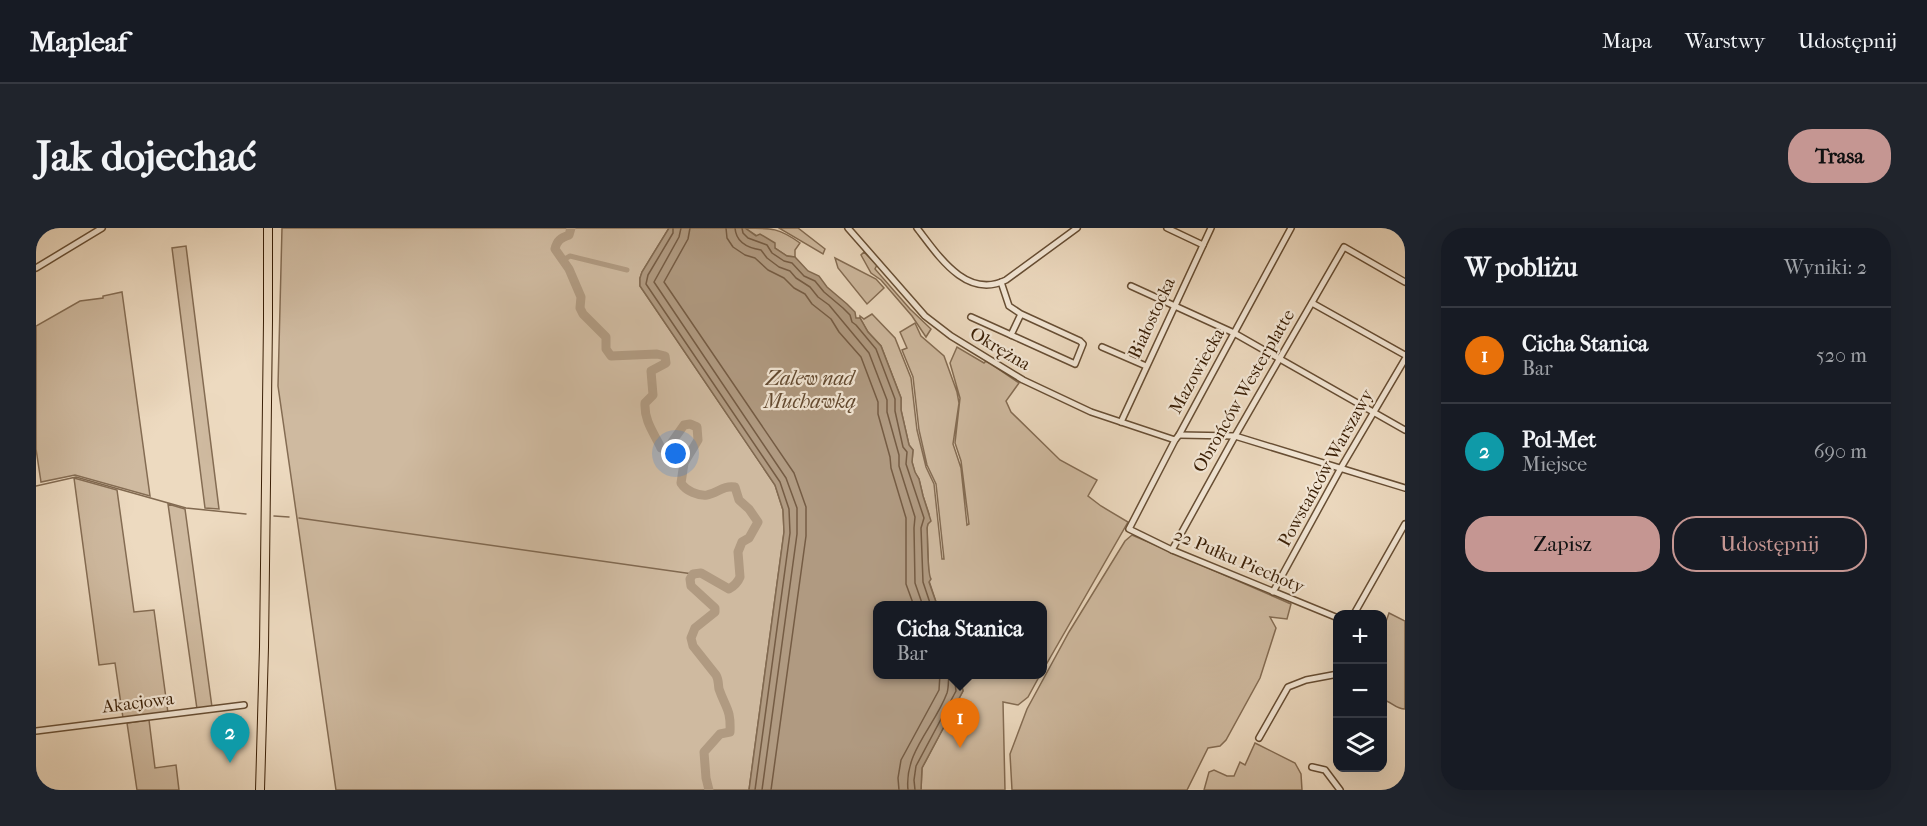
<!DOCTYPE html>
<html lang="pl">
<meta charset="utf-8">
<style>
body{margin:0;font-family:"IM FELL French Canon",serif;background:#20242c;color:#f1f3f6}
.controls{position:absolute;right:18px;bottom:18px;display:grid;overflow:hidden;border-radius:12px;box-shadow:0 6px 24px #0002}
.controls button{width:54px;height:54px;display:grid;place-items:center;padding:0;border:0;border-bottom:2px solid #363941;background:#171b24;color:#f1f3f6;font:30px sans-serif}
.you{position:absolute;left:640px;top:226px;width:21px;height:21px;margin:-15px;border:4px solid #fff;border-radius:50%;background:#1a73e8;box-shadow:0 0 0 9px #1a73e833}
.badge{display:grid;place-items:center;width:39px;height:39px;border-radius:50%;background:#c59692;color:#fff;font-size:20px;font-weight:700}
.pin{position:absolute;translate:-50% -50px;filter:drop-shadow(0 2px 3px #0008)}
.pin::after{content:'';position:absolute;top:32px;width:21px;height:18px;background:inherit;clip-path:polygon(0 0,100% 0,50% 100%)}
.popup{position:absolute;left:837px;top:373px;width:174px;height:78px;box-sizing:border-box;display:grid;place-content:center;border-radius:12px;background:#171b24;filter:drop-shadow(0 2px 4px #0005);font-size:20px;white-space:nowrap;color:#9ea1a6}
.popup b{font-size:22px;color:#f1f3f6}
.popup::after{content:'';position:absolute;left:50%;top:100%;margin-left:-12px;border:12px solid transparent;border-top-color:#171b24}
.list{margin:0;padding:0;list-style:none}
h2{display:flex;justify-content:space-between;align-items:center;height:78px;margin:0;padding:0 24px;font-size:26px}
h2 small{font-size:20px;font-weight:400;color:#9ea1a6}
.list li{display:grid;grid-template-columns:39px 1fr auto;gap:18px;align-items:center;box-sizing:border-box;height:96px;padding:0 24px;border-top:2px solid #363941}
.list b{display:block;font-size:22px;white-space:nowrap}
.list p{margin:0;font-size:20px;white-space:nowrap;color:#9ea1a6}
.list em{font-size:20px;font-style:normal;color:#9ea1a6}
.actions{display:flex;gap:12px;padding:18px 24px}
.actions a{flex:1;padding:14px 0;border:2px solid #c59692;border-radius:24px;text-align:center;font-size:21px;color:#c59692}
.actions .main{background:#c59692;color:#111}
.icon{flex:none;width:33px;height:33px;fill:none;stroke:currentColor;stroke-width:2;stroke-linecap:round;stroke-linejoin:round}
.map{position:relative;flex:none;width:1369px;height:562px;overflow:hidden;border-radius:24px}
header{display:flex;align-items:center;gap:36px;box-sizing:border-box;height:84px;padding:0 30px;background:#171b24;border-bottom:2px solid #363941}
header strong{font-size:28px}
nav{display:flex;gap:33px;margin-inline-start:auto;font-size:21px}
.intro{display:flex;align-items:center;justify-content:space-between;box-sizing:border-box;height:144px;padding:0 36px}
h1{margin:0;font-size:42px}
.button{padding:15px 27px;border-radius:24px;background:#c59692;color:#111;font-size:21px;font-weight:700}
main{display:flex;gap:36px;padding:0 36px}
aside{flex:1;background:#171b24;border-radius:24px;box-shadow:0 6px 24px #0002}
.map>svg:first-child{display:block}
.green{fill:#cfbaa0;stroke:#846c53;stroke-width:1.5}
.water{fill:#b09a81;stroke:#816950;stroke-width:1.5}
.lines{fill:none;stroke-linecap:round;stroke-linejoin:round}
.shore{stroke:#755c44;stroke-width:1.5}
.stream{stroke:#816950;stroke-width:1.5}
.canal{stroke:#b09a81;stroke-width:5}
.river{stroke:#b09a81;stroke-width:9}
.minor-casing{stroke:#674e34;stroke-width:8}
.primary-casing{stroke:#3a1f06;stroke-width:10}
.minor{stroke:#f3e7d6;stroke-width:5}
.primary{stroke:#eddac0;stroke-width:8}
.labels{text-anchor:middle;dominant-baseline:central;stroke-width:4.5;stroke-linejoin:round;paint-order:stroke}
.street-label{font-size:18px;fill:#3a1f06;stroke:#f3e7d6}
.water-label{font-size:20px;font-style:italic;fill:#634a31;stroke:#f3e7d6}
</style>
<header>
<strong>Mapleaf</strong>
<nav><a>Mapa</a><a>Warstwy</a><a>Udostępnij</a></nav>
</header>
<div class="intro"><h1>Jak dojechać</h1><a class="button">Trasa</a></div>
<main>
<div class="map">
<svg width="1369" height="562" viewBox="0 0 1369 562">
<rect width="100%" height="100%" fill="#eddac0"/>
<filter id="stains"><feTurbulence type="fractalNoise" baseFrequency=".00333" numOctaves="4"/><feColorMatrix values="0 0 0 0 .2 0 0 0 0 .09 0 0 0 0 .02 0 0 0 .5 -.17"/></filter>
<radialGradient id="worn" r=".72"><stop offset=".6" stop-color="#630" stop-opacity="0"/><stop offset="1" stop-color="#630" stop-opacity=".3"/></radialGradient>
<g class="green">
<polygon points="246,0 633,0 606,44 604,50 604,58 739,257 747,282 748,304 713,562 300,562 242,158"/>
<path d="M 709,0 C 736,0 743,0 764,15 L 759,22 L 759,29 L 751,28 Z"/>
<polygon points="743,0 762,0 789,21 787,26"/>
<polygon points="150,18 183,281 169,280 136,20"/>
<polygon points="828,24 841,37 839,41 874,81 895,101 890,109 876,88 845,52 835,45 825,27"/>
<polygon points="799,30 840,51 848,60 831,76 802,40"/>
<polygon points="86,64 114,268 39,247 5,254 0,221 0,98 44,73 67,70 67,68"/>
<polygon points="836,86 859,110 875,150 881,202 890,239 898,256 906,331 908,331 900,256 891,237 883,202 877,149 866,122 871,120 864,104 879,95 885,108 908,128 921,164 923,175 917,216 925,240 931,297 933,296 925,233 919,215 924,170 914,135 921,119 948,135 950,133 952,134 983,155 970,173 975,184 1024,232 1061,252 1052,268 1065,278 1092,294 1007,442 1006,378 901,377 893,353 891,300 893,286 887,268 883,251 879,245 876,234 877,222 873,217 865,182 865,170 845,118 832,104 824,90 824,88 828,91"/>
<polygon points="38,250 81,262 98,384 118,382 132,485 87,490 79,435 63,437"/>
<polygon points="132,276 149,281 176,479 161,481"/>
<polygon points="1096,307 1255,376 1251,391 1234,389 1240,400 1224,450 1190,512 1184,518 1172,520 1151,562 976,562 974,526 991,481 1033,404 1089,313"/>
<path d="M 1353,385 L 1369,393 L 1369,481 C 1359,481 1355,473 1347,472 L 1347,402 Z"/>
<polygon points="925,447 1004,447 992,469 982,477 967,474 969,562 885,562 886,540 927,463 925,455"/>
<polygon points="113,492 119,540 140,537 143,562 101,562 91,495"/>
<polygon points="1219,515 1259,535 1265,546 1266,562 1168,562 1173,544 1178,542 1191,548 1198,548 1204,534 1209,537"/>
</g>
<path class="water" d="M 633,0 L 709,0 L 720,8 L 724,6 L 739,15 L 739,20 L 751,28 L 759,29 L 772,43 L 783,48 L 791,59 L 811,76 L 819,84 L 820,90 L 824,90 L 832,104 L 845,118 L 865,170 L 865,182 L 873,217 L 877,222 L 876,234 L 879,244 L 883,251 L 887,268 L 895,293 L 892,296 L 891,300 C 892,312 891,345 895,351 L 893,354 L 901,377 L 842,378 L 842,446 L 925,447 L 927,453 L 925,455 L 927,463 L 886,540 L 885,562 L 713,562 L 748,304 L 747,282 L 739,257 L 604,58 L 604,50 L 606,44 Z"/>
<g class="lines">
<g class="shore">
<polyline points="637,0 637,5 612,47 610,56 744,254 753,281 754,305 719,562"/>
<polyline points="645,0 643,9 618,54 750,250 761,280 761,306 726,562"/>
<polyline points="654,0 652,11 628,54 758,245 770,279 770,308 735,562"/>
<polyline points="690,0 691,10 697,19 709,27 719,30 732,42 748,50 758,60 769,66 776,76 795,91 803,104 825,129 842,174 842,186 854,229 855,240 870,290 870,356 878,378"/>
<path d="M 699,0 C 700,15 712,20 725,22 L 731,30 L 743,39 L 754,43 L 760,50 L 774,59 L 782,69 L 793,77 L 833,125 L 851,172 L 851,184 L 863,227 L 863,238 L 879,289 L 878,300 L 879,355 L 887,378"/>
<polyline points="706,0 707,5 712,10 731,17 736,25 748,33 756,35 768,48 779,53 788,64 807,80 814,87 816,94 820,97 840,121 859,171 859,183 867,219 871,224 870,236 888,290 885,300 887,354 895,378"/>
<polyline points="863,562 862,550 865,532 903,462 904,446"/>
<path d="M 872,562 C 868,524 899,498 911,465 C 913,459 912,452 913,446"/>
<polyline points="879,562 878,552 880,538 920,463 919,455 921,446"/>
</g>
<g class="stream">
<polyline points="0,258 40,249 150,280 210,286"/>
<polyline points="238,288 253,289"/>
<polyline points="263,290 657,346"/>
</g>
<polyline class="canal" points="527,32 534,28 591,42"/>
<path class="river" d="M 535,0 L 533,7 C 525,10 521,12 519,21 L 533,41 L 545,69 L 544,80 L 547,86 L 570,109 L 570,121 L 575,128 L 621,126 L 629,128 L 630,135 L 615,143 L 617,167 L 609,175 C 608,193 618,205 625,220 L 631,221 L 648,197 L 654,196 L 661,199 L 662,212 L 648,235 L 645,255 C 650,263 662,268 671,267 C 682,265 687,257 699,259 L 703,272 L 713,281 L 722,294 L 713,310 L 706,314 L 702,324 L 704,349 C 702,354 698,358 693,361 L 665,345 L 657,346 L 654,351 L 655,358 L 679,380 L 679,384 L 659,400 L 655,410 L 657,418 L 680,447 C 683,452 682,456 683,461 C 690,481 695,481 694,504 L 684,506 L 668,524 L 670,550 L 673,562"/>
<g class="minor-casing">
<g id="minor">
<polyline points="812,0 889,88 915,108 987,152 1055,184 1139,212"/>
<path d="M 881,0 C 902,27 930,72 970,52 L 1041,0"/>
<polyline points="1131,0 1167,17"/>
<polyline points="1255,0 1143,207 1139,212 1093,301 1136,322 1302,390"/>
<polyline points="0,40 66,0"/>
<polyline points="965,54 973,78 985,86 975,107 1039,136 1047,116 1044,113 985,86"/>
<polyline points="1095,58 1198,105 1369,202"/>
<polyline points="1276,75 1369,127"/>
<polyline points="935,89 975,107"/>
<polyline points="1066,119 1110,138"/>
<polyline points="1085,194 1175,0"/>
<polyline points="1143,207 1199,208 1369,260"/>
<polyline points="1136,322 1199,208 1308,19 1369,54"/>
<polyline points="1237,364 1306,238 1369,131"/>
<polyline points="1318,386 1369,296"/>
<polyline points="1301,446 1302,432"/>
<polyline points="0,503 208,477"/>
<polyline points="1223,510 1252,459 1270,452 1302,446"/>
<polyline points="1276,539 1289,542 1304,562"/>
<polyline points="1363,562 1369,558"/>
</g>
</g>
<g class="primary-casing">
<polyline id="primary" points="224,562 228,419 232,93 232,0"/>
</g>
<use href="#minor" class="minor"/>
<use href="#primary" class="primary"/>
</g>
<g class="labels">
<g class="street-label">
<text transform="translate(1116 90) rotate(-65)">Białostocka</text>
<text transform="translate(964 121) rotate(31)">Okrężna</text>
<text transform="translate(1161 143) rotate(-61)">Mazowiecka</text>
<text transform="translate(1208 163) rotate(-60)">Obrońców Westerplatte</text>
<text transform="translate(1290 240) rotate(-61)">Powstańców Warszawy</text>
<text transform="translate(1203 333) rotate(23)">22 Pułku Piechoty</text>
<text transform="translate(102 475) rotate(-7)">Akacjowa</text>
</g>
<g class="water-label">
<text x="774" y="150">Zalew nad<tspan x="774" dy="23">Muchawką</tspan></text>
</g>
</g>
<rect width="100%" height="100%" filter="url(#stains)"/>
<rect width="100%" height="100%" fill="url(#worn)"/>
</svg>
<div class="controls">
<button>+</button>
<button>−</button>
<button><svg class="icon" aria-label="layers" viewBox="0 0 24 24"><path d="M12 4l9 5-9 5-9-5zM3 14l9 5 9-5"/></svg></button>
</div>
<div class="you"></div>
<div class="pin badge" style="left:924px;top:520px;background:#e8710a">1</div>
<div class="popup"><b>Cicha Stanica</b>Bar</div>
<div class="pin badge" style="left:194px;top:535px;background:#0f9aa8">2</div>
</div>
<aside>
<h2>W pobliżu<small>Wyniki: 2</small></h2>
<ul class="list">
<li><span class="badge" style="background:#e8710a">1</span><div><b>Cicha Stanica</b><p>Bar</p></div><em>520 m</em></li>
<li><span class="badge" style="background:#0f9aa8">2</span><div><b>Pol-Met</b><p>Miejsce</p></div><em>690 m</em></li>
</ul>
<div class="actions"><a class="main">Zapisz</a><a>Udostępnij</a></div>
</aside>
</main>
